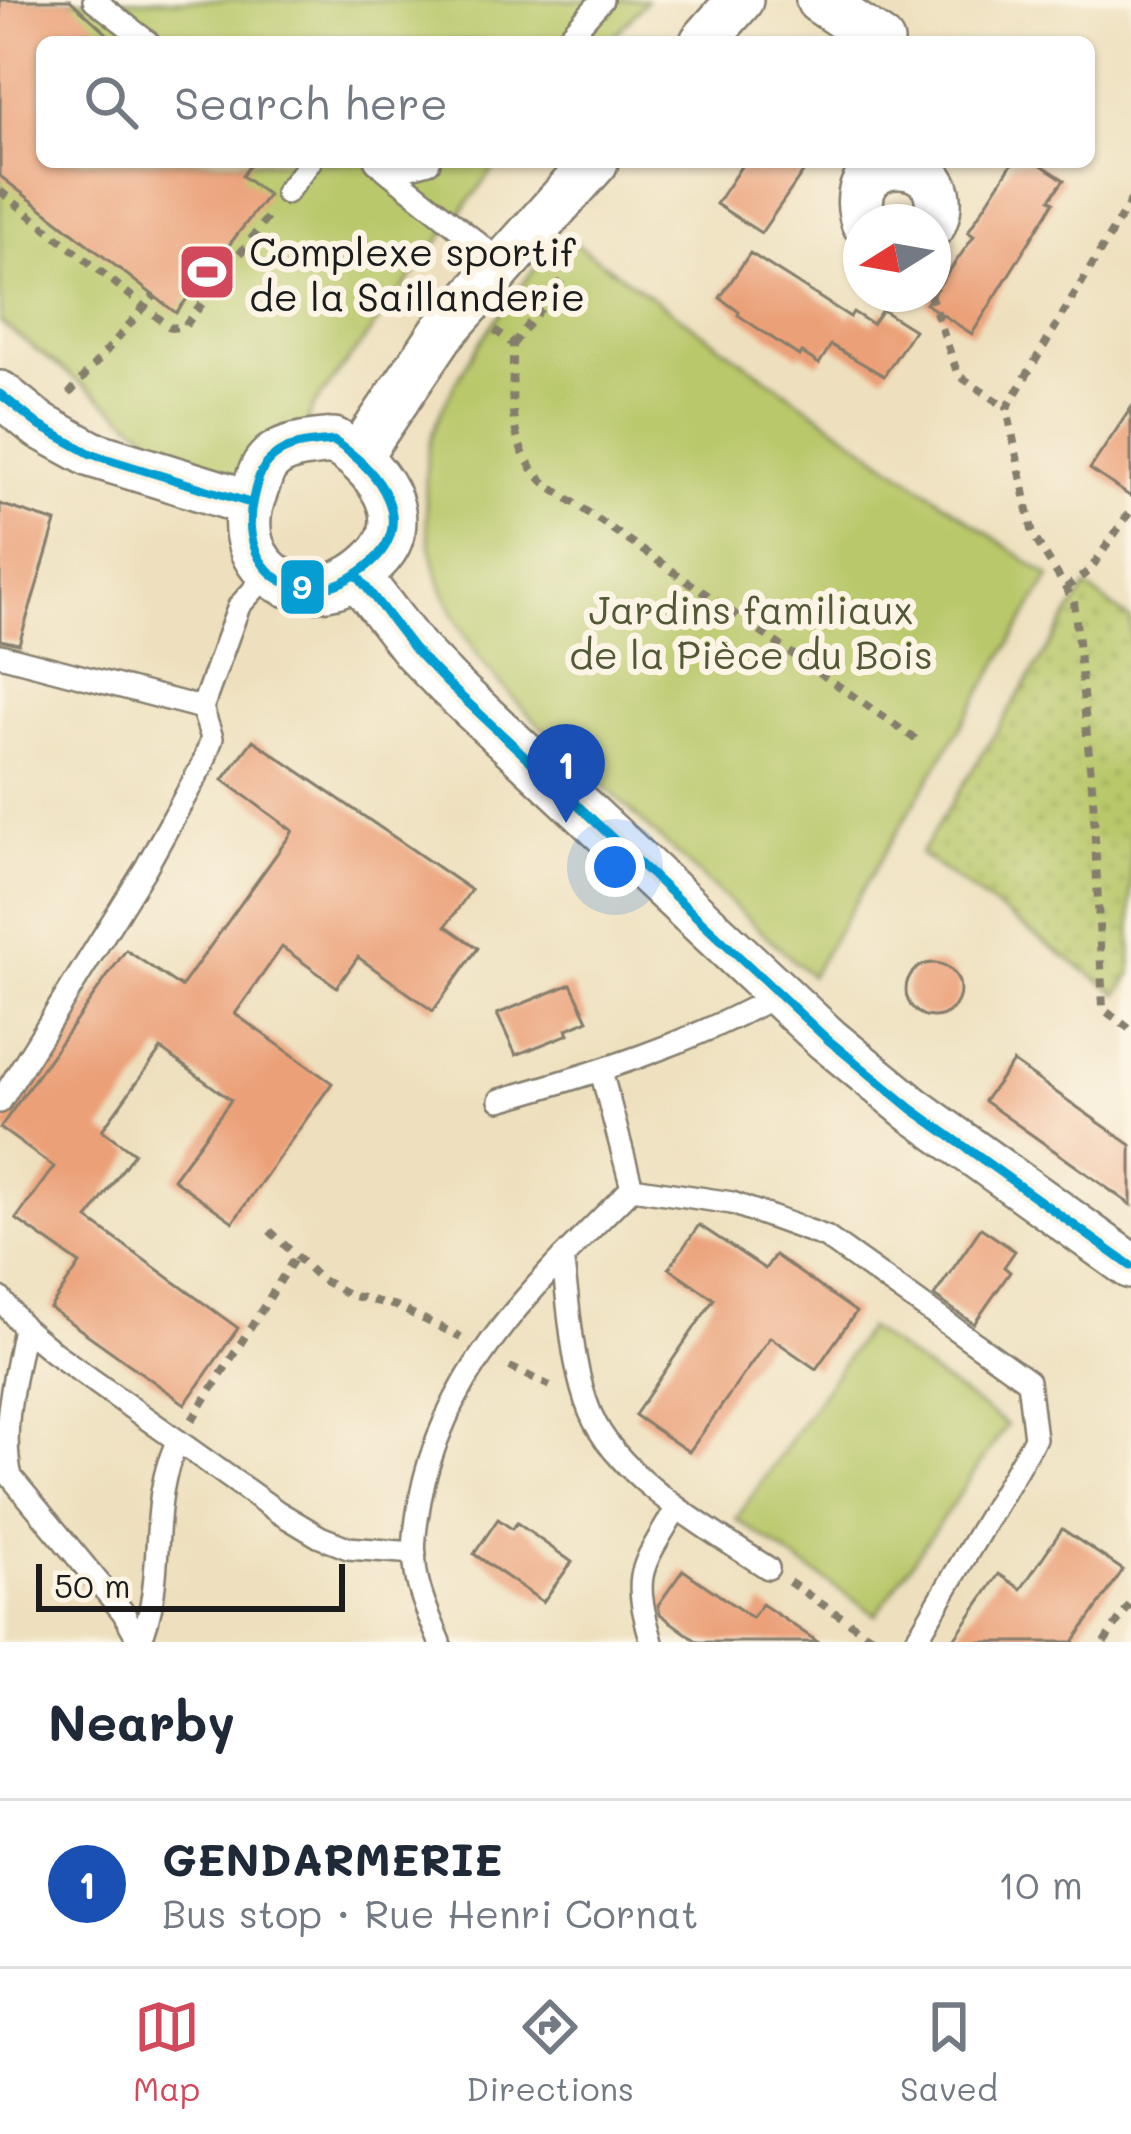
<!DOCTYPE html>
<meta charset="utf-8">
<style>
body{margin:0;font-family:Mali,sans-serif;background:#f6f6f7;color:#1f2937}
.compass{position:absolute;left:843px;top:204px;width:108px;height:108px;border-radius:50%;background:#fff;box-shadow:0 3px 9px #0004;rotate:259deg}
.scale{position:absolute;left:36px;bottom:30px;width:309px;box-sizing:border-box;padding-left:12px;border:6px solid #1c1c1c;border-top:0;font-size:33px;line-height:42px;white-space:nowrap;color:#1c1c1c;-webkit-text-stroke:9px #fcf5e5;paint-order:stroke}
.you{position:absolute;left:615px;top:867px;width:42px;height:42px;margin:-30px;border:9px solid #fff;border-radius:50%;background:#1a73e8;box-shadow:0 0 0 18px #1a73e833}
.badge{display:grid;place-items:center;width:78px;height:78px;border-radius:50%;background:#d1495b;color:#fff;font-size:39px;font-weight:700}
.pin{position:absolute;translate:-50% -99px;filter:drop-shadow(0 3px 6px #0008)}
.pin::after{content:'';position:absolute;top:63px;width:42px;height:36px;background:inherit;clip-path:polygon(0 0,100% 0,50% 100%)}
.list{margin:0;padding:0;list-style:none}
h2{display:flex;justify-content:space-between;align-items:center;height:156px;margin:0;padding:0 48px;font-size:51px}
h2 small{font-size:39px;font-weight:400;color:#747a83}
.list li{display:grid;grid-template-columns:78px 1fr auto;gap:36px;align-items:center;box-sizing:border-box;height:168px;padding:0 48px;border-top:3px solid #e0e1e3}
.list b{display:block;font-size:45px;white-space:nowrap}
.list p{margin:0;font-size:39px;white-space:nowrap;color:#747a83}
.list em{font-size:39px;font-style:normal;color:#747a83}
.icon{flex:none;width:66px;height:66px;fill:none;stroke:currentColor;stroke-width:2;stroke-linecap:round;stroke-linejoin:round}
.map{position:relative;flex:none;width:1131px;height:1642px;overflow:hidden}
.search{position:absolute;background:#fff;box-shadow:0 3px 9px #0004;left:36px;right:36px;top:36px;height:132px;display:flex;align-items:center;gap:30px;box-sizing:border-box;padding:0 42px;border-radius:18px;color:#747a83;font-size:45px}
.sheet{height:324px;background:#fff}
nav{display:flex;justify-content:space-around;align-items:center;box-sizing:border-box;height:168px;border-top:3px solid #e0e1e3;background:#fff;font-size:33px;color:#747a83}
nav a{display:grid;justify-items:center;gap:6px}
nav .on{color:#d1495b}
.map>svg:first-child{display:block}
.park{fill:url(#park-dots);stroke:#6a7243;stroke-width:3}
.garden{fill:#b9c86a;stroke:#6a7243;stroke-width:3}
.building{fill:#eba078}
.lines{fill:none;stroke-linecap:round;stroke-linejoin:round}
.lane-casing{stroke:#857e6d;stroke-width:26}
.street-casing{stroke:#857e6d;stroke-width:50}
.path{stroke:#857e6d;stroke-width:8;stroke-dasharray:9 9;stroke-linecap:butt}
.lane{stroke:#fff;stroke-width:21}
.street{stroke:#fff;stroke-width:45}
.bus-1-casing{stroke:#fcf5e5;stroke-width:18}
.bus-1{stroke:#069ed2;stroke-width:9}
.labels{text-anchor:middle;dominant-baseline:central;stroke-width:12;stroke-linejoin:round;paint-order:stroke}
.poi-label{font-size:39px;fill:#1c1c1c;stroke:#fcf5e5;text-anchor:start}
.park-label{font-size:39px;fill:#535837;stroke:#fcf5e5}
.line-badge{stroke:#fcf5e5;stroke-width:4.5}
.badge-label{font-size:33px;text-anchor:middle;font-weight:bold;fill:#fff}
</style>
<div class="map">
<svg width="1131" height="1642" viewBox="0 0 1131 1642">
<defs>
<pattern id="park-dots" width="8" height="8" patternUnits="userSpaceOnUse" patternTransform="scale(3)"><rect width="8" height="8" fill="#b9c86a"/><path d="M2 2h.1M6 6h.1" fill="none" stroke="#9eab5b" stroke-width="1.8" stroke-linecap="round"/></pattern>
</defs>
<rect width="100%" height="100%" fill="#fcf5e5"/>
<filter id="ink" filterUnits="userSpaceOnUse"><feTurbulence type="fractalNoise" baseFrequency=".00833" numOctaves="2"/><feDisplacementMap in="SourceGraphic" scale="24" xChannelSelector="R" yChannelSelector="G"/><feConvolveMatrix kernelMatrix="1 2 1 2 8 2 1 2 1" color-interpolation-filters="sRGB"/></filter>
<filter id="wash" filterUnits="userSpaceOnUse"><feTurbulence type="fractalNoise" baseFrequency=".004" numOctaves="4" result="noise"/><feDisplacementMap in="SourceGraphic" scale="48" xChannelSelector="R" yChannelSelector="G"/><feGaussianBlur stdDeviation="2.7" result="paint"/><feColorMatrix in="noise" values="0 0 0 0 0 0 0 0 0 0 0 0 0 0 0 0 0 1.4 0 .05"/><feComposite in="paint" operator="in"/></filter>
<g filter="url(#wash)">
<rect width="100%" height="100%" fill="#eee0be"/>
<polygon class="park" points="1086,587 1131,620 1131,974 1118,994 920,854"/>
<g class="garden">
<polygon points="0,0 647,0 609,42 42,42 42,162 499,162 313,407 300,440 261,482 192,468 0,322"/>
<path d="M 562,234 L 1050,577 L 811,976 C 745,917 679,857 615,796 C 527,712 430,640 426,506 C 425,484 425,455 432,434 C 458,363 515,292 562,234 Z"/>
<polygon points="867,1328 1007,1425 876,1615 736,1519"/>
</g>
<g id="blocks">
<g class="building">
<polygon points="0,0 70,0 116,42 42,42 42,162 252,162 242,176 268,195 176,313 0,176"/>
<polygon points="744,162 810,162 761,233 716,204"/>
<polygon points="1013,162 1037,162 1064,180 1050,199 1054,202 972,334 926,304 974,236 968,232"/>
<polygon points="750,253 850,317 853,312 872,324 882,310 914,330 884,376 831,345 819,364 801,352 799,356 738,315 739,312 720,298"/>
<polygon points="1131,408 1131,497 1090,469"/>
<polygon points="0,504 56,522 19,644 0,640"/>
<polygon points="253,740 471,890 446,926 478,948 433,1011 358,957 337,987 282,947 235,1014 332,1083 233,1222 173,1179 231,1100 161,1049 102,1130 134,1153 88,1219 238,1328 185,1404 50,1308 80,1264 16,1219 54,1167 0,1128 126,950 181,987 293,831 223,780"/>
<circle cx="933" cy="990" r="27"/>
<polygon points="571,984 588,1020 567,1029 569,1034 516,1055 497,1014"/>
<polygon points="1013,1062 1131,1145 1131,1205 984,1101"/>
<polygon points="699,1225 765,1269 775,1255 856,1312 816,1369 770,1337 689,1452 635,1415 714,1299 669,1268"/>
<polygon points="981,1228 1015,1251 1004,1267 1010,1272 974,1324 934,1296"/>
<polygon points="498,1519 512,1529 517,1523 572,1562 543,1602 474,1554"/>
<polygon points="1062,1529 1123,1570 1073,1642 952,1642 999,1574 1021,1589"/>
<polygon points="683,1570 752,1618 762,1604 818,1642 698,1642 660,1614 658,1605"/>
</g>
</g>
</g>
<g filter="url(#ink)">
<use href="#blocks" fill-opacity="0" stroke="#857e6d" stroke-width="3"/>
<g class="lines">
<g class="lane-casing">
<g id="lane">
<polyline points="94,0 148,42"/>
<polyline points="564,42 602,0"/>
<polyline points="376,162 504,264"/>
<polyline points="390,173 429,162"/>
<polyline points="286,193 310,162"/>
<polyline points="0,655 202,708 239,606 268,574"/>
<polyline points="601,1071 632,1188"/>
<path d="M 500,1100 C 599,1072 687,1045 777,995"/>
<polyline points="0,1102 145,869 203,764 212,738 202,708"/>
<polyline points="632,1188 732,1203 826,1237 1028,1381 1035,1438 915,1642"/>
<path d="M 562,1258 C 570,1308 571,1366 590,1412 C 616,1477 711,1531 768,1568"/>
<polyline points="0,1298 24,1328 53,1352 278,1512 320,1537 348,1548 415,1553"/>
<path d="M 24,1328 C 15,1376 0,1429 11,1477 L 123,1612 L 140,1642"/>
<path d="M 140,1641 C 168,1578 146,1502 178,1441"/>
<path d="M 440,1642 C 431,1620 420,1597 416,1573 C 412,1549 416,1524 420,1500 C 445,1366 540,1280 632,1188"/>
<path d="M 652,1642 C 631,1572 641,1569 676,1509"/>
</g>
</g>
<g class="street-casing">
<g id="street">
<polyline points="819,0 881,42"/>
<polyline points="703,42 740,0"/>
<path d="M 864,222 C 838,143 965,151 933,224"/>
<polyline points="0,394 40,426 91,454 250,503"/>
<path d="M 334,441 C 373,463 418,516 376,559 C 314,624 221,572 255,490 C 258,482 261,470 266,464 C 281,444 311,444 334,441 Z"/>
<polyline points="359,455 441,334 595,162"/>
<polyline points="359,578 414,649 448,684 827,1039 912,1109 1131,1266"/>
</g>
</g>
<g class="path">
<polyline points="0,191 171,328 185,326 270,214"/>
<polyline points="1131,200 1007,408 1033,535 1074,601 1093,796 1103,1009 1131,1030"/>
<polyline points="930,294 958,375 1007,408"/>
<path d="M 495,330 L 513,344 C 514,397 503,441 544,482 L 921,743"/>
<polyline points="513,344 562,281"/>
<polyline points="69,394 154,296"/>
<polyline points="1066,588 1090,570 1131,510"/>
<polyline points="270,1231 320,1279 350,1295 396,1306 461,1337"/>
<polyline points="510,1367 550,1386"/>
<polyline points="192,1420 296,1256"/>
<polyline points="789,1582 879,1642"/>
<polyline points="1104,1642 1131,1603"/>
</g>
<use href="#lane" class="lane"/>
<use href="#street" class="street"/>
<g class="bus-1-casing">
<g id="bus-1">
<polyline points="0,394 40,426 91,454 250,503"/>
<path d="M 334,441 C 378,470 422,523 366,567 C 354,576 341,585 325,587 C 269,596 241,548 253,499 C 256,485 260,468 272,458 C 289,443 313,443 334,441 Z"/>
<polyline points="359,578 414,649 448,684 827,1039 912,1109 1131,1266"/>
</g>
</g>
<use href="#bus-1" class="bus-1"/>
</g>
</g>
<defs>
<g id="stadium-square" transform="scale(3)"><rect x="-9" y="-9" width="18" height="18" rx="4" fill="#d1495b" stroke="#fcf5e5"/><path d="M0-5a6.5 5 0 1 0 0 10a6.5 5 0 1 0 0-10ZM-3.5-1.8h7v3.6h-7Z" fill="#fff"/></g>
</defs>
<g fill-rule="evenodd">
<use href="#stadium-square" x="207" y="272"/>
</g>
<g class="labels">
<g class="poi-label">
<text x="249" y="250">Complexe sportif<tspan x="249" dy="45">de la Saillanderie</tspan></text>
</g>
<g class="park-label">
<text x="751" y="608">Jardins familiaux<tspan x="751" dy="45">de la Pièce du Bois</tspan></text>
</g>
</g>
<rect class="line-badge" x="279" y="558" width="47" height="58" rx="12" fill="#069ed2"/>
<g class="badge-label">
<text x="302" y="599">9</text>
</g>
</svg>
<svg class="compass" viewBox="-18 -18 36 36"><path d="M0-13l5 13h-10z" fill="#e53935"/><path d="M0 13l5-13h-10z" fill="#747a83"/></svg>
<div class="scale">50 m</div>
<div class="you"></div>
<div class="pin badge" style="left:566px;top:823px;background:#1a4fb4">1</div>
<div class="search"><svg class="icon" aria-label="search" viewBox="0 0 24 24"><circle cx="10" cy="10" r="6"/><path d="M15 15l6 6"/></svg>Search here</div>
</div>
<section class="sheet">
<h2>Nearby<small></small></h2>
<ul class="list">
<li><span class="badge" style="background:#1a4fb4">1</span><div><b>GENDARMERIE</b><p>Bus stop · Rue Henri Cornat</p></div><em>10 m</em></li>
</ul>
</section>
<nav>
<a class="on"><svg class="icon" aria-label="map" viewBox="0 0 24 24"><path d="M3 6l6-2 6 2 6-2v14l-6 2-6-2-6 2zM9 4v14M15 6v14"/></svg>Map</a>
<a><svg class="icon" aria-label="directions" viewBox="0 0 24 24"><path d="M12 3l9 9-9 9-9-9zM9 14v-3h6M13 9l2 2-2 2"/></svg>Directions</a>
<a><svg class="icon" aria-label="saved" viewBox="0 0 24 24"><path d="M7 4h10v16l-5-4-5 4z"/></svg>Saved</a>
</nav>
